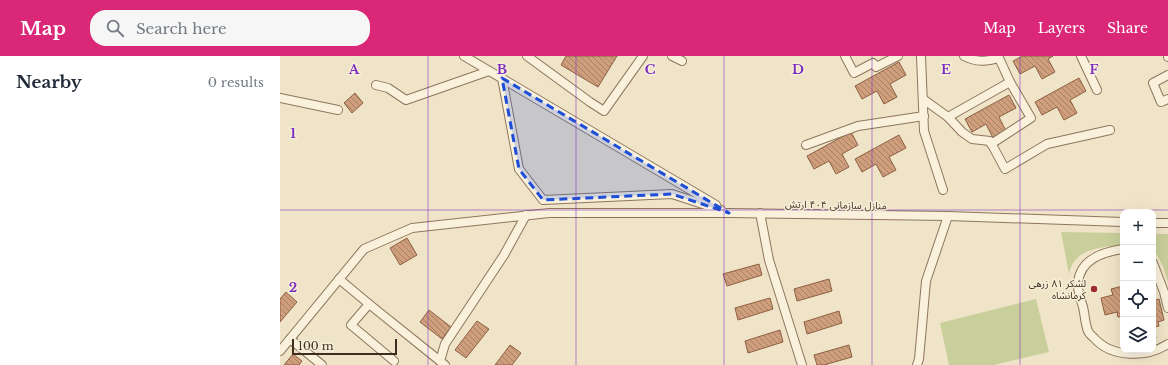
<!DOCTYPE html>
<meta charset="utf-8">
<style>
body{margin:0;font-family:"Libre Baskerville","Noto Sans Arabic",serif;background:#f6f6f7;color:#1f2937}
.controls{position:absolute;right:12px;bottom:12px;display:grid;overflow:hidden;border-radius:8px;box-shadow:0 4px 16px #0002}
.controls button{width:36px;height:36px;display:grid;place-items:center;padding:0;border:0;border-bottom:1px solid #e0e1e3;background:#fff;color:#1f2937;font:20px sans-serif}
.scale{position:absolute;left:12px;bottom:10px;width:105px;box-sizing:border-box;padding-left:4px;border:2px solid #3d2e20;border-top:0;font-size:11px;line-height:14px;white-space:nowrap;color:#3d2e20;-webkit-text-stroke:3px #f7eed8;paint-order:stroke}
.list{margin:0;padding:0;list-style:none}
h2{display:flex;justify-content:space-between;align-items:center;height:52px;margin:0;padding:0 16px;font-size:17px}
h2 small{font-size:13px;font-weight:400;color:#747a83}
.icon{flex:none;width:22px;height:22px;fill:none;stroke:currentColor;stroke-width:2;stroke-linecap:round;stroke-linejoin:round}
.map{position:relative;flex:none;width:888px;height:309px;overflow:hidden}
header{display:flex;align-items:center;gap:24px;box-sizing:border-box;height:56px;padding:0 20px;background:#db2777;color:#fff}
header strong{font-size:19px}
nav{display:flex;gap:22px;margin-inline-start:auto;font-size:14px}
.search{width:280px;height:36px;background:#f6f6f7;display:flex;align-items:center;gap:10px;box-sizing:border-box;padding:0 14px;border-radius:16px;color:#747a83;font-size:15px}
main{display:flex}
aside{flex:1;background:#fff}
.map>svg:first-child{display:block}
.grass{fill:#c9cf9b}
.building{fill:url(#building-back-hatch);stroke:#8d5f41}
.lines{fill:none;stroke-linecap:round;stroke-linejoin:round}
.minor-casing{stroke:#8d765c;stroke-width:10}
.minor{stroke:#faf1dc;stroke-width:8}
.marked{fill:#1d4ed8;fill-opacity:0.2;stroke:#1d4ed8;stroke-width:3;stroke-dasharray:8 5;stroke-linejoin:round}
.grid{fill:none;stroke:#7b2cbf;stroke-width:1;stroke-opacity:0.55}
.poi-dot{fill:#9e2a2b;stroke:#f7eed8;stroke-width:1.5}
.labels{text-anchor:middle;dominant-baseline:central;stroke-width:3;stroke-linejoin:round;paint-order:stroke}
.street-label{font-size:10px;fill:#3d2e20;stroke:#f7eed8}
.poi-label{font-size:10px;fill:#3d2e20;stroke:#f7eed8;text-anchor:end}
.grid-label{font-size:13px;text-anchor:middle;font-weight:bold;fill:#7b2cbf;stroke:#f7eed8;stroke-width:3;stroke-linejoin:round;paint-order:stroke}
</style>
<header>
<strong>Map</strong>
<div class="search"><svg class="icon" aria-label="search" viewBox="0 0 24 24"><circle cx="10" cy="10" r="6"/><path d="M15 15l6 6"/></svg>Search here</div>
<nav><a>Map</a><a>Layers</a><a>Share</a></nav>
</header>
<main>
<aside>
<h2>Nearby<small>0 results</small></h2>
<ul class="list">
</ul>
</aside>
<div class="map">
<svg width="888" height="309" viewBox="0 0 888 309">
<defs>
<pattern id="building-back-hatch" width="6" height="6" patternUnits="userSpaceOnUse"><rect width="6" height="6" fill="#cf9f7d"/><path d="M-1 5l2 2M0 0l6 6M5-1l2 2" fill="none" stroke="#a98266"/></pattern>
</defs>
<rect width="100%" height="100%" fill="#f0e4c8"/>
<g class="grass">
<path d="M 781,176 L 843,177 L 843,189 C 820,192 795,191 789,218 Z"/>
<polygon points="873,178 888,178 888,227 883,210 873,192"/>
<polygon points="756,243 769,296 714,309 669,309 660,267"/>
</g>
<g class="building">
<polygon points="286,0 337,0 318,31 281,9"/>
<polygon points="743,0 773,0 768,3 775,16 762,23 755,10 740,18 733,5"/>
<polygon points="619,6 626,19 610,28 617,41 604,48 597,35 582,43 575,30"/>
<polygon points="799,22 806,35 790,44 797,57 784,64 777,51 762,59 755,46"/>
<polygon points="75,37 83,47 72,57 64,47"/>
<polygon points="729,39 736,52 719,61 726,75 713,82 706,68 692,76 685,63"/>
<polygon points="571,76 578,89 562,98 569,111 556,118 549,105 534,113 527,100"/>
<polygon points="619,79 626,92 609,101 616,114 603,121 596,108 582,116 575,103"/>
<polygon points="127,182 137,199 120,209 110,192"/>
<polygon points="479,208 482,219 447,230 443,218"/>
<polygon points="549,223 552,235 517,245 514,233"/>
<polygon points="843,230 843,260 838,261 837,256 825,259 821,242 833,239 831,233"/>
<polygon points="6,236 17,246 0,266 0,243"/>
<polygon points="490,242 493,253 458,264 455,252"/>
<polygon points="879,243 884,264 878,266 879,270 873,271 876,282 873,283 873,245"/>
<polygon points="149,254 171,271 162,283 140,266"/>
<polygon points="559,255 562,267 527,278 524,266"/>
<polygon points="197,265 209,273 186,302 175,294"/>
<polygon points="500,274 503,286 468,297 465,285"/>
<polygon points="230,289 241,297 232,309 215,309"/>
<polygon points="569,289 572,301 544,309 537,309 534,299"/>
<polygon points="13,298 22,305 19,309 4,309"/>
</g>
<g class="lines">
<g class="minor-casing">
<g id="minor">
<polyline points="184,0 436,149"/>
<polyline points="247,0 310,46 324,55 363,0"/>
<polyline points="392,0 402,5"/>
<polyline points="565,0 574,17 593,7 596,11 618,0"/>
<polyline points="641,0 644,75 663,134"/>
<path d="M 684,0 C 697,6 705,6 719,2 L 730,26 L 751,62 L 711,88"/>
<polyline points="801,0 817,34"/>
<polyline points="888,0 888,1"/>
<polyline points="888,19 873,27 881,46 888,43"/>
<polyline points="222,22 239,113 263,144 392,138 441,154"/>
<polyline points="96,29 108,32 126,44 209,15"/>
<polyline points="0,42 58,54"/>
<polyline points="643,43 668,61 682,76 692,83 710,85 725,113 767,88 830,74"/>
<polyline points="668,61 730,26"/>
<polyline points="526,89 578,70 644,60"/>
<polyline points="480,157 489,204 522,309"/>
<polyline points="873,167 888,167"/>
<path d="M 843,193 C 823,196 800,203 798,227 C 797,234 801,244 803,251 C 805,259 805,268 808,275 C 809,278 812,280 814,282 C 832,302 866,302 888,288"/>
<polyline points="873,207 884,236 888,252"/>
<polyline points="59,223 89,248 160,305"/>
<polyline points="89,248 71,269 114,305"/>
<polyline points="10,283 42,309"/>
<polyline points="0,295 84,193 132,172 269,157 449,157 668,160 843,166"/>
<polyline points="165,309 160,305 165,288 224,199 246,159"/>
<polyline points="637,309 639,303 646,225 668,160"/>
</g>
</g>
<use href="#minor" class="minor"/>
</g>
<path class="marked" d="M 222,22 L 449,157 L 392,138 L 263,144 L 239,113 Z"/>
<path class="grid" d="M 148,0 L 148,309M 296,0 L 296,309M 444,0 L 444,309M 592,0 L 592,309M 740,0 L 740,309M 0,154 L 888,154"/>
<circle class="poi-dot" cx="814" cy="233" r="4"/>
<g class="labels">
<g class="street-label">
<text transform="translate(556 149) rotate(1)">منازل سازمانی ۴۰۴ ارتش</text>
</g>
<g class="poi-label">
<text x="806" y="227">لشکر ۸۱ زرهی<tspan x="806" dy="12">کرمانشاه</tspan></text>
</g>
</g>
<g class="grid-label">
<text x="74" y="18">A</text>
<text x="222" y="18">B</text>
<text x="370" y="18">C</text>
<text x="518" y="18">D</text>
<text x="666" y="18">E</text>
<text x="814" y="18">F</text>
<text x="13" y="82">1</text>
<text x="13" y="236">2</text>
</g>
</svg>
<div class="controls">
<button>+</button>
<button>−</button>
<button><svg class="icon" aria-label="locate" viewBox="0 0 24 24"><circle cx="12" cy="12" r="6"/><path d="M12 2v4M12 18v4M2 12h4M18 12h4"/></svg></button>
<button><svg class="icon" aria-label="layers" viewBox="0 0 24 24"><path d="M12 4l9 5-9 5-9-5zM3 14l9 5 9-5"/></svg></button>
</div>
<div class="scale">100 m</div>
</div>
</main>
